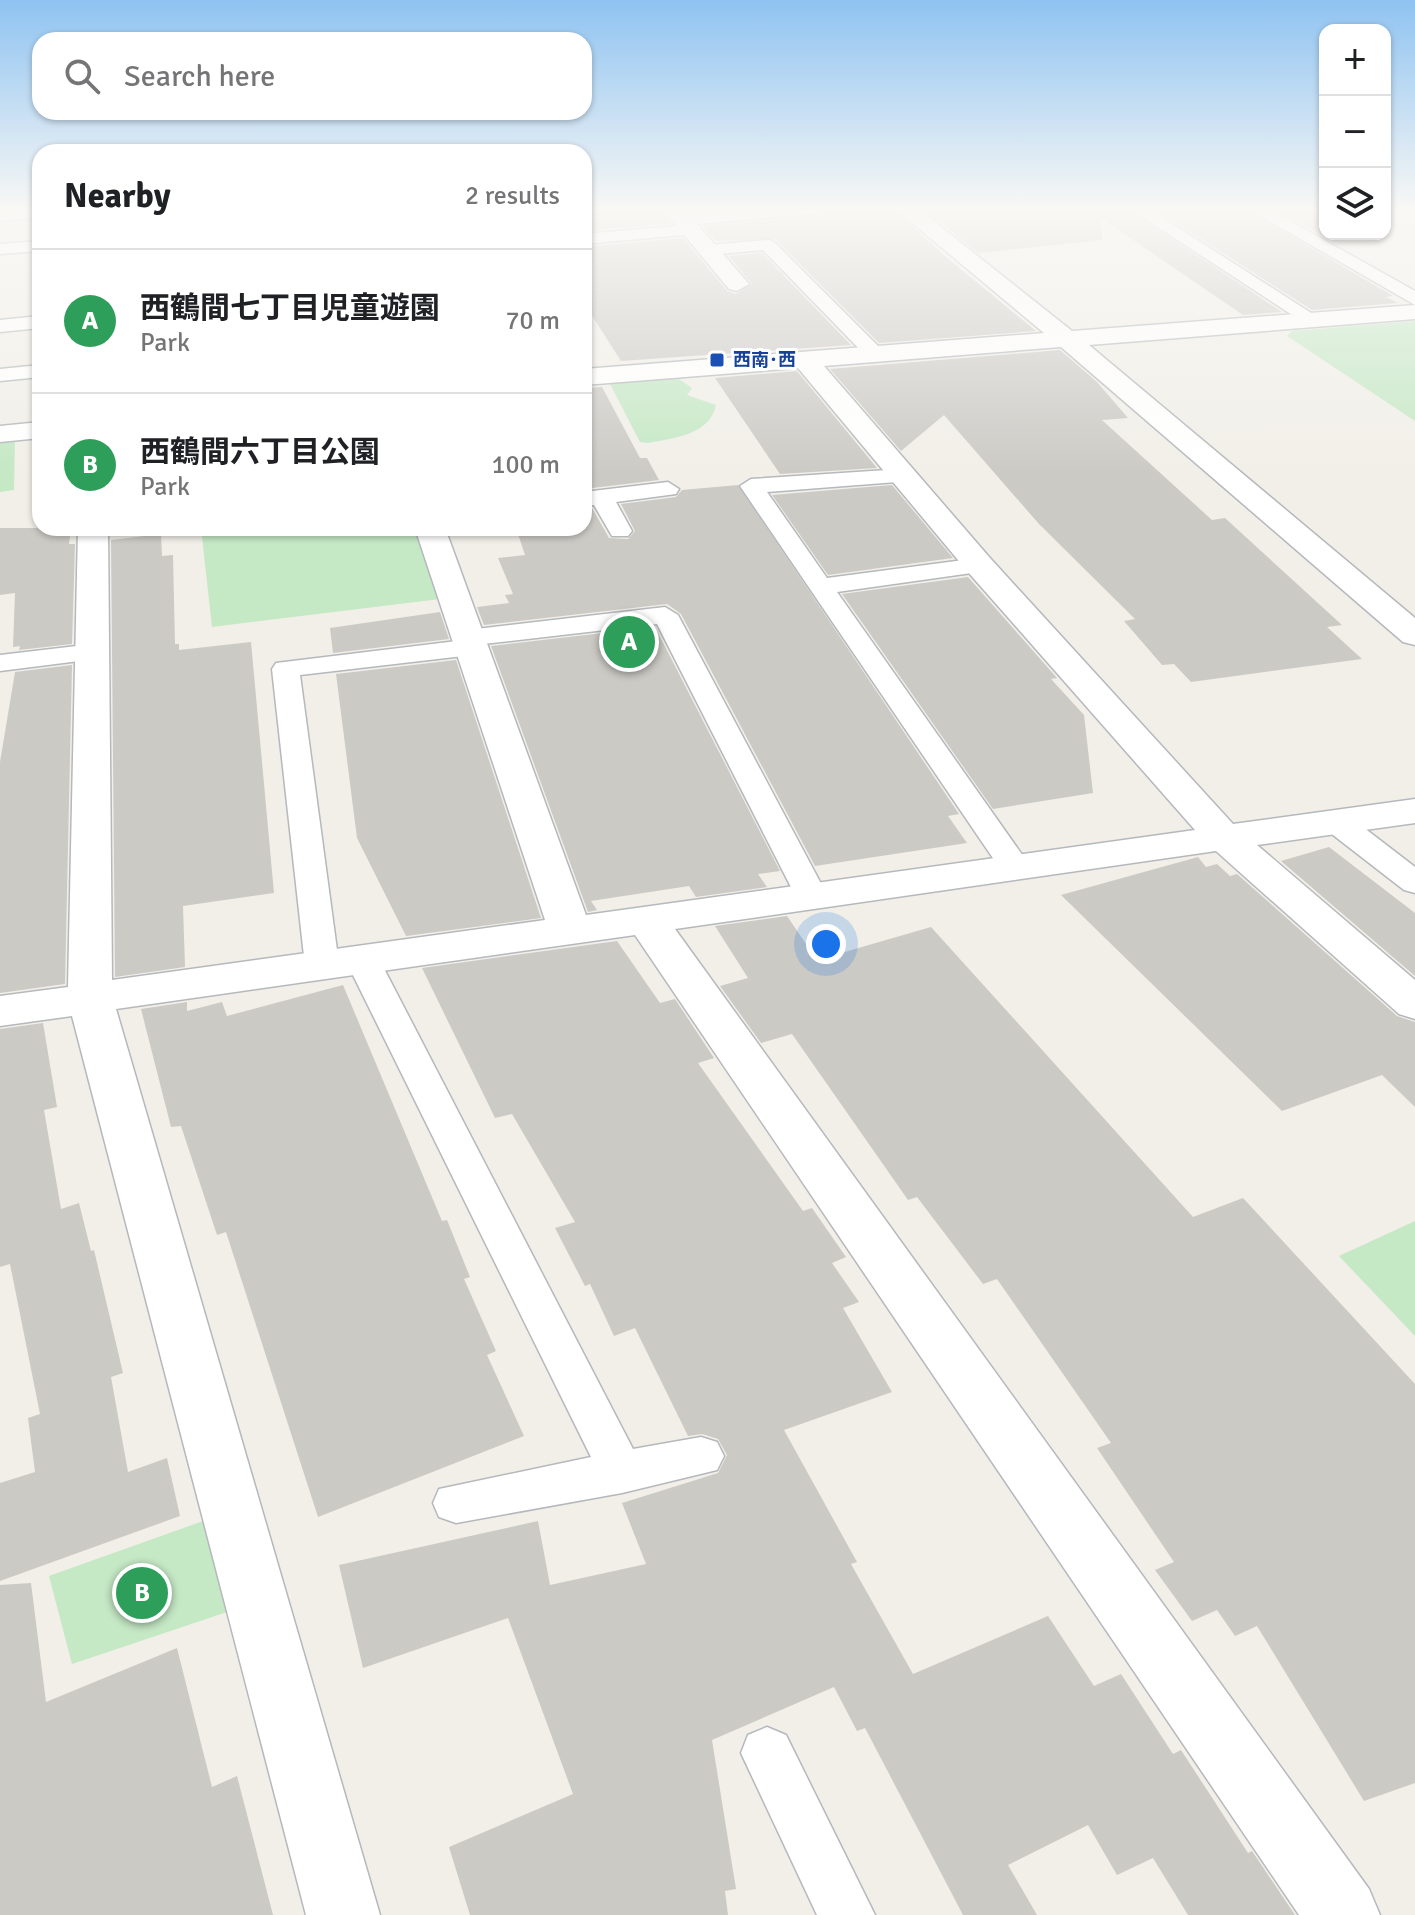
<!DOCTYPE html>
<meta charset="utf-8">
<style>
body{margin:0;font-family:Signika,"Noto Sans JP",sans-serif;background:#f6f6f6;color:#202124}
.controls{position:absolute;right:24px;top:24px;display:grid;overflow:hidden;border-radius:16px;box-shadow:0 2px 6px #0004}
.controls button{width:72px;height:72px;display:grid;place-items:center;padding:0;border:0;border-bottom:2px solid #e0e0e0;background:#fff;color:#202124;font:40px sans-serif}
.you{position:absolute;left:826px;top:944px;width:28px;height:28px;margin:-20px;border:6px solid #fff;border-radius:50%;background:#1a73e8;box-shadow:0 0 0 12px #1a73e833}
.badge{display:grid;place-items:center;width:52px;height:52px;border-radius:50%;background:#ea4335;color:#fff;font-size:26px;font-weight:700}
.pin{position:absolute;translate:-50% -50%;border:4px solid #fff;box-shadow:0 2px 8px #0006}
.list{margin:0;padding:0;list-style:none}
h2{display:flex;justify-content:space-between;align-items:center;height:104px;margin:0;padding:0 32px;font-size:34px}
h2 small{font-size:26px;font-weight:400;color:#757577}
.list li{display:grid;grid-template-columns:52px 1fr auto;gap:24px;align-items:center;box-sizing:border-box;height:144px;padding:0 32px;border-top:2px solid #e0e0e0}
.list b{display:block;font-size:30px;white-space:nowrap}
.list p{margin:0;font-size:26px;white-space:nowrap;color:#757577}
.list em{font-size:26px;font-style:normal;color:#757577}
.icon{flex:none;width:44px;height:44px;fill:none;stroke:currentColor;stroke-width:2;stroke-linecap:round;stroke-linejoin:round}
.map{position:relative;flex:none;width:1415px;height:1915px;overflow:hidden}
.search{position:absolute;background:#fff;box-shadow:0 2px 6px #0004;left:32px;top:32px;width:560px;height:88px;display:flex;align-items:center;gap:20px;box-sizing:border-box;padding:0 28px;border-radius:24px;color:#757577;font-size:30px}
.panel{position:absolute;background:#fff;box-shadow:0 2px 6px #0004;left:32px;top:144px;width:560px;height:392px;border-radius:24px}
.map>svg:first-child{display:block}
.green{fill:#c5e8c5}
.building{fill:#cccac5}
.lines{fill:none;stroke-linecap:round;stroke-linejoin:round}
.service-casing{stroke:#b5b8bc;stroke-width:3}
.minor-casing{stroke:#b5b8bc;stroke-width:3}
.service{fill:#fff;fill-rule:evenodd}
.minor{fill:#fff;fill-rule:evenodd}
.transit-dot{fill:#1a4fb4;stroke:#fff;stroke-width:3}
.labels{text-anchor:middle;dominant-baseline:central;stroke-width:6;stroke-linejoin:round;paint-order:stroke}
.far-transit-label{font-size:18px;font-weight:bold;fill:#164399;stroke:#fff;text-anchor:start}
</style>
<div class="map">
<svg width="1415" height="1915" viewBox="0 0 1415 1915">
<rect width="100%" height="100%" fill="#f1efe8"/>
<g class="green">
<polygon points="1415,321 1415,421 1287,336 1292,331"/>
<path d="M 647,377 L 679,379 L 692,388 L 687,395 L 716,405 C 710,435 673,438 648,443 L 640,442 L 608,380 Z"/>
<polygon points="15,435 14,490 0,492 0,437"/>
<polygon points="201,528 416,528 440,599 212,627"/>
<polygon points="1415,1221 1415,1336 1339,1256"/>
<polygon points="206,1520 236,1609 72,1664 49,1576"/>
</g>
<g class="building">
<polygon points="584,207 658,207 671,223 584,231"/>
<polygon points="890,207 945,256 1036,331 879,343 775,239 716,241 703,226 823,216 835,209"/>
<polygon points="921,207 1124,207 1282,312 1243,315 1101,218 1102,240 978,253"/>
<polygon points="1151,207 1242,207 1393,296 1386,297 1398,303 1312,310"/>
<polygon points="1271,207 1325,207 1325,237"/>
<polygon points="683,238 727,291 736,294 752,284 729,256 762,253 851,345 621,361 584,303 584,247"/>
<polygon points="1060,350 1097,382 1128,418 1102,420 1212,520 1225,518 1342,625 1327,627 1362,659 1191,682 1174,664 1162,665 1124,621 1135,619 1039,524 944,415 901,451 830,369"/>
<polygon points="797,371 877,468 780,474 715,378"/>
<polygon points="602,387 640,458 647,458 659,480 584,489 584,388"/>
<polygon points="738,485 959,814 948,816 967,843 815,866 681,614 667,604 484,625 477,607 509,603 505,595 513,594 498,558 525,555 516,528 584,528 584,509 592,508 609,538 628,539 635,531 621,504 676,497 682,490"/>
<polygon points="892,485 953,558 828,575 772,495"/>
<polygon points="0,528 71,528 69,544 75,544 72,644 19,650 20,646 13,647 15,593 0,595"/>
<polygon points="161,534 162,556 173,555 175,644 179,644 179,650 251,642 274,893 183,906 185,967 115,977 111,540"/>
<polygon points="968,577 1057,678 1051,679 1084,715 1093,793 993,809 842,594"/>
<polygon points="440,612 449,639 333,653 330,628"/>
<polygon points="655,627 780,871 758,874 767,887 696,897 689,886 591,901 597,910 588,912 491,646"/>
<polygon points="456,660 541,918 406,936 357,838 336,674"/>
<polygon points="72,665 65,984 0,993 0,762 15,672"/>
<polygon points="1329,847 1415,913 1415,976 1281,861"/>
<polygon points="1198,857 1206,867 1217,864 1230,876 1237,874 1397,1016 1415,1022 1415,1107 1382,1075 1282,1111 1061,895"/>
<polygon points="787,916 817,960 931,927 1193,1217 1243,1198 1415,1384 1415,1783 1364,1801 1257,1626 1235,1636 1217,1610 1192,1621 1155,1570 1174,1562 1097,1448 1111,1443 997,1279 983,1284 917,1197 908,1200 792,1034 761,1043 720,986 748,978 715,926"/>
<polygon points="617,941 660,1003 675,999 714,1058 698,1063 803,1211 812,1208 846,1257 832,1263 859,1302 843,1308 892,1392 784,1430 857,1562 851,1564 913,1674 1048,1616 1094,1686 1121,1674 1173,1754 1181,1750 1248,1853 1252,1851 1295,1915 1188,1915 1153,1858 1117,1875 1088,1825 1008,1865 1037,1915 963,1915 865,1728 857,1731 834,1687 712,1740 736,1889 725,1891 728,1915 470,1915 449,1847 573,1794 508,1618 363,1668 339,1565 538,1521 550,1585 646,1564 622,1503 718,1473 727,1455 718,1439 702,1434 688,1436 635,1328 614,1336 590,1284 585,1286 555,1228 575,1222 512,1114 495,1118 422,968"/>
<polygon points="343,985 442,1221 447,1220 470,1277 464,1279 496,1351 487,1355 524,1436 318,1517 226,1232 217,1235 181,1126 171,1127 141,1009 187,1002 187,1011 222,1002 227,1016"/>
<polygon points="43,1023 57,1107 44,1110 61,1209 79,1203 91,1251 94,1250 123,1373 111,1377 128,1472 167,1458 180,1516 0,1581 0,1483 35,1472 28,1418 40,1414 10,1264 0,1267 0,1029"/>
<polygon points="31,1583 46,1702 177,1648 212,1787 237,1776 273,1915 0,1915 0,1585"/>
</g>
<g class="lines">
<g class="service-casing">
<g id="service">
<polygon points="1127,207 1146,207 1322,320 1313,326 1306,324"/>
<polygon points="1245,207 1265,207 1415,291 1415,305"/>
<polygon points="40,208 40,218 0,221 0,211"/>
<polygon points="688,225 696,230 694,234 584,244 584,234"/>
<polygon points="767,240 773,241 883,351 886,355 883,359 869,359 763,250 709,255 700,250 709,245"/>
<polygon points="40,241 40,251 0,254 0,244"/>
<polygon points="40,316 40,328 0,332 0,320"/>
<polygon points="40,365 40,377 0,381 0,369"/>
<polygon points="902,469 913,476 910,481 767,492 827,578 979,558 991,565 979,572 837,592 1030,866 1025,873 1003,873 740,486 751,479"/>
<polygon points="668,482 679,489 676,494 616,502 632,531 628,536 612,536 594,505 584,506 584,492"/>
<polygon points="665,607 678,615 827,895 822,902 811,905 800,902 795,895 657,624 483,644 481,653 472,655 300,675 339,965 334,973 322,976 310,973 305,965 272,669 276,663 457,641 459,632 468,630"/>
<polygon points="94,644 103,646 107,652 103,658 0,671 0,655"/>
<polygon points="1335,812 1346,814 1415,867 1415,893 1404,890 1324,828 1320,821 1324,814"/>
<polygon points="362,948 374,951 379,959 633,1449 701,1437 717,1442 724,1456 717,1470 622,1493 456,1523 439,1517 433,1503 439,1489 591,1457 345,959 350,951"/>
<polygon points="767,1727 786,1735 875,1915 817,1915 741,1753 748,1735"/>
</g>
</g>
<g class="minor-casing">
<g id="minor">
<polygon points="661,207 682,207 687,212 751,207 833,207 823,213 697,224 749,284 737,291 729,289"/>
<polygon points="893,207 916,207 1072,331 1415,305 1415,319 1089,345 1415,618 1415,645 1403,642 1061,347 824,366 990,558 1233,824 1415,799 1415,823 1257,845 1415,980 1415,1019 1399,1014 1216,851 675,929 1369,1889 1380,1915 1299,1915 635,935 116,1009 380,1915 306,1915 72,1016 0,1026 0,996 68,987 78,528 108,528 112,980 545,920 415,528 445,528 586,915 1195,830 968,572 798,368 584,385 584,369 1044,333"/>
<polygon points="40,422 40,438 0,442 0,426"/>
</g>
</g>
<use href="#service" class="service"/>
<use href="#minor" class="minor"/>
</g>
<linearGradient id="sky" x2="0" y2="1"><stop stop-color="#8fc3f1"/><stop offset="0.44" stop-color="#f9f8f5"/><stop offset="1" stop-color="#f9f8f5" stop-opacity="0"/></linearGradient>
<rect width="1415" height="475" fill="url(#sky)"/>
<rect class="transit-dot" x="709" y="352" width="16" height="16" rx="4"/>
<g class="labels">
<g class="far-transit-label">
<text x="733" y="360">西南･西</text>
</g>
</g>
</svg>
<div class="controls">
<button>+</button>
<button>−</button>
<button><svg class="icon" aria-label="layers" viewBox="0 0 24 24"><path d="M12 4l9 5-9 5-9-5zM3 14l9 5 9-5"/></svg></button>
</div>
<div class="you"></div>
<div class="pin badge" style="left:629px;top:642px;background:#2e9e5b">A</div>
<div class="pin badge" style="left:142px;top:1593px;background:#2e9e5b">B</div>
<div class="search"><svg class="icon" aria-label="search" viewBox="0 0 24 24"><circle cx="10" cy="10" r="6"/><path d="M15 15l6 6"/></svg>Search here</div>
<section class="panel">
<h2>Nearby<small>2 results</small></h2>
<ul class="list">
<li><span class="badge" style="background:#2e9e5b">A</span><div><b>西鶴間七丁目児童遊園</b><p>Park</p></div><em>70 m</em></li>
<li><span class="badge" style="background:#2e9e5b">B</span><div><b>西鶴間六丁目公園</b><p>Park</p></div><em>100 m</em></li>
</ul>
</section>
</div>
